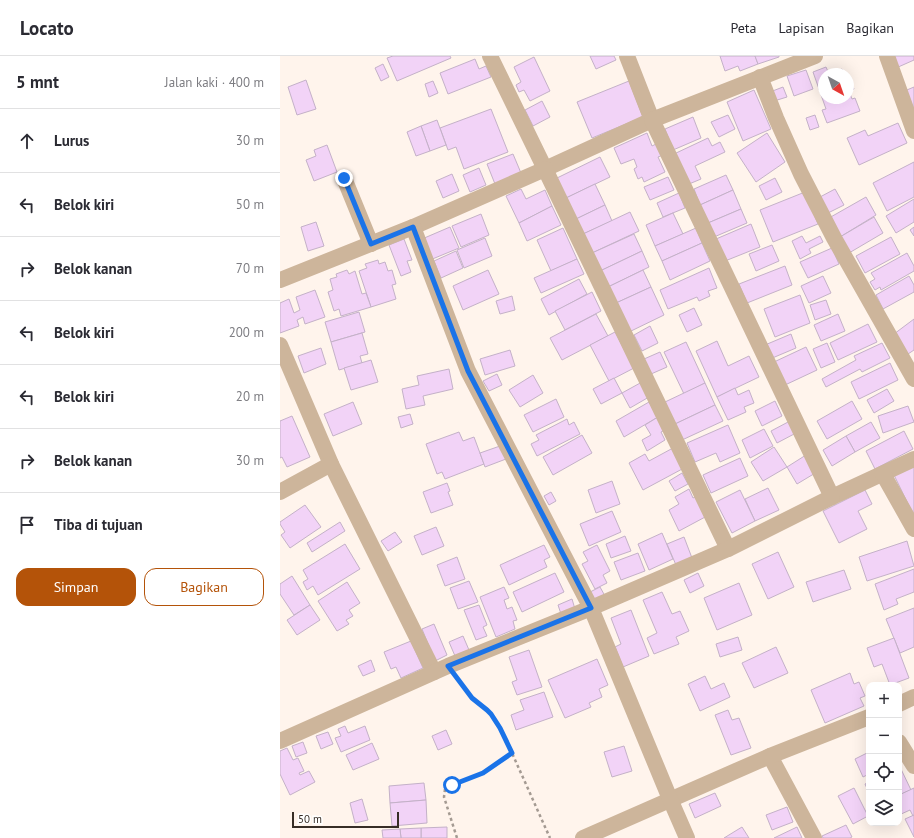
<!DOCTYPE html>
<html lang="id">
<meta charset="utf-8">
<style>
body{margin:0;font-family:"PT Sans",sans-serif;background:#f2f2f3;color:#2b2b33}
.controls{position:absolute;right:12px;bottom:12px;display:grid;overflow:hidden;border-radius:8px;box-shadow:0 4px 16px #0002}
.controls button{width:36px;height:36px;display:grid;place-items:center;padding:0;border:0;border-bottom:1px solid #e1e1e2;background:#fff;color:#2b2b33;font:20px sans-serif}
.compass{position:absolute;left:538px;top:12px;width:36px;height:36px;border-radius:50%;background:#fff;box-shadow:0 4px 16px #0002;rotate:140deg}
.scale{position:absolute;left:12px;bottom:10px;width:107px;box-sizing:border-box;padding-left:4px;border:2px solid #372d26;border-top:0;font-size:11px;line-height:14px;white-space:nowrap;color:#372d26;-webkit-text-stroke:3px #fff;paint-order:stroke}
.stop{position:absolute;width:12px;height:12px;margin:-9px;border:3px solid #1a73e8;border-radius:50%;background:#fff}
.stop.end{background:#1a73e8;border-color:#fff;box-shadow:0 1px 4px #0008}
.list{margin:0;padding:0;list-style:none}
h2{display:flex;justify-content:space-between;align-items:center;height:52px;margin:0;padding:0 16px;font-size:17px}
h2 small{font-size:13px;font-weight:400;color:#7c7c81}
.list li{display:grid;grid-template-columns:26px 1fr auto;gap:12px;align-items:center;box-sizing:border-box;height:64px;padding:0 16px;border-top:1px solid #e1e1e2}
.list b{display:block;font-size:15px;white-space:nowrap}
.list em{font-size:13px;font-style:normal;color:#7c7c81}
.actions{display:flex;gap:8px;padding:12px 16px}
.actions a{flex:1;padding:9px 0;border:1px solid #b45309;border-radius:12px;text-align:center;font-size:14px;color:#b45309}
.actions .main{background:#b45309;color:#fff}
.icon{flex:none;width:22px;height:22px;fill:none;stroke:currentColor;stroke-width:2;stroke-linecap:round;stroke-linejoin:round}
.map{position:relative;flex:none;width:634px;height:782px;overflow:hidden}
header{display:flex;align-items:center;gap:24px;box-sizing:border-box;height:56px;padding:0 20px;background:#fff;border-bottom:1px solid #e1e1e2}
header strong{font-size:19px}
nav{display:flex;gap:22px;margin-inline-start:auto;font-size:14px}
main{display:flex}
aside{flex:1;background:#fff}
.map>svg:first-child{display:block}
.building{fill:#f2d3f7;stroke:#c4b1c8}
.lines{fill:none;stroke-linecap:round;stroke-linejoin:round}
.path{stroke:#a49a92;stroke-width:2.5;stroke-dasharray:3 3;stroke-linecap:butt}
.minor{stroke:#cdb59b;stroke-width:16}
.route{stroke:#1a73e8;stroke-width:5}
</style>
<header>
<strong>Locato</strong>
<nav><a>Peta</a><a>Lapisan</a><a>Bagikan</a></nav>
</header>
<main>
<aside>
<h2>5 mnt<small>Jalan kaki · 400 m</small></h2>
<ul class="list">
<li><svg class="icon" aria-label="ahead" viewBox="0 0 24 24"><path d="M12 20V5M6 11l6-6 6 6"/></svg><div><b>Lurus</b></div><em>30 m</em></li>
<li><svg class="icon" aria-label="left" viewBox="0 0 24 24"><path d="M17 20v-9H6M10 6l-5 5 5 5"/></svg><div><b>Belok kiri</b></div><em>50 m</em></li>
<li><svg class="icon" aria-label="right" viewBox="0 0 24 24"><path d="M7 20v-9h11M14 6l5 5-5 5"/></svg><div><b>Belok kanan</b></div><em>70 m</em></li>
<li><svg class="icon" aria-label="left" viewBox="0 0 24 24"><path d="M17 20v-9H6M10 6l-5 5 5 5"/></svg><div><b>Belok kiri</b></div><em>200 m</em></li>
<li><svg class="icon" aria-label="left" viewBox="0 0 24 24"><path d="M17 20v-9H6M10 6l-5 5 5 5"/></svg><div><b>Belok kiri</b></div><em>20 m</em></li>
<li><svg class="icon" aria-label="right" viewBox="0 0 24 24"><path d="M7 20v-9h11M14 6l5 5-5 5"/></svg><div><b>Belok kanan</b></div><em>30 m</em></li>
<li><svg class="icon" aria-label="arrive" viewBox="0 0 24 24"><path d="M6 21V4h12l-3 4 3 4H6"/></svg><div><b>Tiba di tujuan</b></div></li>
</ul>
<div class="actions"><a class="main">Simpan</a><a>Bagikan</a></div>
</aside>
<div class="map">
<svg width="634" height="782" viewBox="0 0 634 782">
<rect width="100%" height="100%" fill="#fff4ec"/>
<g class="building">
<polygon points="113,0 170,0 171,2 117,25 107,2"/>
<polygon points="310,0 334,0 336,4 316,13"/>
<polygon points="440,0 475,0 478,8 460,15 458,10 445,15"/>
<polygon points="475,0 499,0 499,1 478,8"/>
<polygon points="612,0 634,0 634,4 616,12"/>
<polygon points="254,1 270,35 250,45 244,34 239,36 236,29 241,26 234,11"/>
<polygon points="195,3 199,13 206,10 211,21 168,38 160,17"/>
<polygon points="103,8 109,21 101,25 95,12"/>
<polygon points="546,11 549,18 562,13 564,18 544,18 544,42 568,42 568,20 569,20 574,33 569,35 572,43 575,42 580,55 547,67 542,54 546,53 533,16"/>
<polygon points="526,14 533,33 514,40 507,20"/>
<polygon points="26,24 36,53 17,59 8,31"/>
<polygon points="153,25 158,37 149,41 145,28"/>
<polygon points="349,25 363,61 312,82 297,46"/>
<polygon points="503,31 507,41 494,45 490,36"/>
<polygon points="634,31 634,59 622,36"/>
<polygon points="474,34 491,73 463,85 447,46"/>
<polygon points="262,45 270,61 253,70 245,54"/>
<polygon points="211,53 228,96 184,113 176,91 168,94 160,72"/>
<polygon points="448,59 455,73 439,81 431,66"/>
<polygon points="535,59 539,71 530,74 526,62"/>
<polygon points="413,61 421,82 393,94 385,73"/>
<polygon points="157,64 166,89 150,95 141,70"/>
<polygon points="618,67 627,87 579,109 567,82 585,74 588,80"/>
<polygon points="141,70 150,95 136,100 127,76"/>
<polygon points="367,77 372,90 378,87 383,99 378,101 385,116 364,126 362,121 358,123 354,113 357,111 354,103 341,108 334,92"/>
<polygon points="487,77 505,106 476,126 457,97"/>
<polygon points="428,82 432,90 440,86 445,96 415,110 421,123 409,128 394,98"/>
<polygon points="47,89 57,116 34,125 26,104 36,100 34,94"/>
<polygon points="233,98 241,117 215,128 207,108"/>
<polygon points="320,101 330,121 286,142 277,122"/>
<polygon points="634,106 634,141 607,155 593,127"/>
<polygon points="199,112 206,129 190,136 183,119"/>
<polygon points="172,118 179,135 163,142 156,125"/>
<polygon points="446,119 453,134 420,149 414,133"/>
<polygon points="388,121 394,134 370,144 364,131"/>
<polygon points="495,122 502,136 486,144 479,130"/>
<polygon points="315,128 325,149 296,163 286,142"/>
<polygon points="241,133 246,143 265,134 272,150 239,167 226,140"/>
<polygon points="555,133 564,149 548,157 540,141"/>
<polygon points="453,134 461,153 428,167 420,149"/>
<polygon points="525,136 538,168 493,186 480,154"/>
<polygon points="399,137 405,152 383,161 377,147"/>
<polygon points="586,141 596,159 560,181 549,162"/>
<polygon points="634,143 634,166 616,177 606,160"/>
<polygon points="325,149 332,165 303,178 296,163"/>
<polygon points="272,150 281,169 247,185 239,167"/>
<polygon points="461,153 467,167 434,181 428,167"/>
<polygon points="350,156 359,175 312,197 303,178"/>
<polygon points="393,157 403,178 375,190 366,169"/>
<polygon points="201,158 209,179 181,191 172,170"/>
<polygon points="594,161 603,177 569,197 560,181"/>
<polygon points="36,166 44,190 28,195 21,171"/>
<polygon points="471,168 480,191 445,205 436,183"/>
<polygon points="170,171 179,192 150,204 142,183"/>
<polygon points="634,171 634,180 630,174"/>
<polygon points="283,172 297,203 271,215 257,184"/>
<polygon points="416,172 422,187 382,205 375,190"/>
<polygon points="354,178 362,195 320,215 312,197"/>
<polygon points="522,180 526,187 540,180 543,186 529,193 531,197 520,203 512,185"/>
<polygon points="611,181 620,198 585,217 576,200"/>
<polygon points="205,182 212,200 184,212 177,194"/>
<polygon points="124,183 132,204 127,205 131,216 121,220 109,189"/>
<polygon points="422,187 430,205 390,224 382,205"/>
<polygon points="492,189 499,205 476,215 469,198"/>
<polygon points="552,192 559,208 528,222 520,206"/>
<polygon points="176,195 183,212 161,222 154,205"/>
<polygon points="362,195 369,211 328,231 320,215"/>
<polygon points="627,197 634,210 634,215 601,234 600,231 595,234 590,226 595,223 591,217"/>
<polygon points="297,203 304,218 261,237 254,222"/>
<polygon points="98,204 99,208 105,206 108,215 112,214 116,228 112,229 116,243 91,251 79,215 87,212 85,208"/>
<polygon points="505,210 512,229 467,247 459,228"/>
<polygon points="429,212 437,232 428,235 430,240 419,245 417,241 388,253 380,234"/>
<polygon points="67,214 69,218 75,215 82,238 86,237 91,251 61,260 59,253 54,255 48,236 53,234 50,223 57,221 56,218"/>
<polygon points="208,214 219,238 183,254 173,230"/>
<polygon points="363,214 371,231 336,247 328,231"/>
<polygon points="543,220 551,237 529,247 521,230"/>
<polygon points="629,220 634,229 634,236 603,253 596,239"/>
<polygon points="299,223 307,238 269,259 261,243"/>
<polygon points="371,231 384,259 349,276 336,247"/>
<polygon points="35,234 45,261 25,268 23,261 17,264 19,270 0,277 0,247 9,243 14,257 20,254 16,241"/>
<polygon points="312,236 321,255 285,274 275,255"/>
<polygon points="520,239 530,267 495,281 484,253"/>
<polygon points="232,240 235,254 220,258 216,245"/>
<polygon points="546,244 551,258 535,264 530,249"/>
<polygon points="414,252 422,269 407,276 399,259"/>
<polygon points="79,256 85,276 51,286 45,266"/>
<polygon points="316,258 328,280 282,304 270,282"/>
<polygon points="558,258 565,275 541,285 534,269"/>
<polygon points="634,263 634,294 628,298 614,278"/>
<polygon points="588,268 597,286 558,304 550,287"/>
<polygon points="370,270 378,287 362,295 354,279"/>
<polygon points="335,276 354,312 329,325 310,289"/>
<polygon points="82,277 88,298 80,300 82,307 59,314 51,286"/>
<polygon points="511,278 516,292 490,303 485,289"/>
<polygon points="437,285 448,310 469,300 479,321 437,341 416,295"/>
<polygon points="406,286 425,327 404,338 384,296"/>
<polygon points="547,287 555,306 541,312 533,293"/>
<polygon points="602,287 610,302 582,316 580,313 546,331 542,323 576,304 574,300"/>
<polygon points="526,291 537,314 505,329 494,306"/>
<polygon points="41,292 46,308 24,317 18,300"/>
<polygon points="230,294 235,310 205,319 200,303"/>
<polygon points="380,296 387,311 371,318 364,303"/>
<polygon points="91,304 98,326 71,334 64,312"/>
<polygon points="610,307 618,324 579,343 571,326"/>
<polygon points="169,313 173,333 143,340 145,349 126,353 122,333 139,329 137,320"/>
<polygon points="217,318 222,329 209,335 203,325"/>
<polygon points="253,319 263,337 240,351 229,334"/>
<polygon points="334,322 342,337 321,348 313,333"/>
<polygon points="362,326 369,341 350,352 342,337"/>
<polygon points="425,327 435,349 395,368 385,346"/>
<polygon points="455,332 458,339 469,334 474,347 464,351 466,356 448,364 437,341"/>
<polygon points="607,333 614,345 594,357 587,344"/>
<polygon points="276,343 284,361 253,376 244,359"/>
<polygon points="495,345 502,360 482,370 475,355"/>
<polygon points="572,345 582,363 547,383 537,365"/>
<polygon points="73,346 82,368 53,380 44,358"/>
<polygon points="369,346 378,361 344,381 336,365"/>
<polygon points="435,349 443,365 402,384 395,368"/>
<polygon points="628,350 634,366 603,377 598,360"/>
<polygon points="130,358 133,368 121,372 118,361"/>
<polygon points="12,360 30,401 7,411 2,401 0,402 0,365"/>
<polygon points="378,361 385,374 381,376 385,384 367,395 362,384 371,379 365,369"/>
<polygon points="287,363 289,369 294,366 300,378 257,400 251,388 259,384 256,379"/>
<polygon points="510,365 516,377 497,387 491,375"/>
<polygon points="591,366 600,382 575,396 566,380"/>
<polygon points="448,369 460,397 440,406 436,397 415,406 407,387"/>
<polygon points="484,373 493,390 470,402 462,384"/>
<polygon points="624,375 633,393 595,413 586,395"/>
<polygon points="179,376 183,385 194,381 204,408 165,423 162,416 157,418 146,388"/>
<polygon points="302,379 312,397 273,419 263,401"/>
<polygon points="566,380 575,396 552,410 543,394"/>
<polygon points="220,390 226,403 205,411 200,397"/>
<polygon points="494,391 507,411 483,425 471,406"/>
<polygon points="393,392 404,412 363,434 349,407 365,398 369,405"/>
<polygon points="526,399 537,416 517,428 507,411"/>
<polygon points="460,402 468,420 431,437 423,419"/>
<polygon points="634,408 634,460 614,419"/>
<polygon points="402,417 408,428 395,435 389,425"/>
<polygon points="332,425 340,448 316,457 308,434"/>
<polygon points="167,427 170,435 168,436 173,449 151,457 143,436"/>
<polygon points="488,432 499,454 475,465 465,443"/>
<polygon points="409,433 413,442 417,440 427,460 399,475 389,454 399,448 395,441"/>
<polygon points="460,434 475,465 452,477 436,446"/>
<polygon points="585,434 592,448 578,455 587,473 559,487 543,455"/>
<polygon points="271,436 276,445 269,449 264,440"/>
<polygon points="25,449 41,471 10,492 1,479 5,476 0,468 0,466"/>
<polygon points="332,455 341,476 309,490 300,468"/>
<polygon points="60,466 65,475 32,496 27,487"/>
<polygon points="156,471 164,490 142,499 134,480"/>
<polygon points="115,476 122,486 108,495 101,485"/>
<polygon points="382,477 393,503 369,514 358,488"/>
<polygon points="345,480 351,495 331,502 326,488"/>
<polygon points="404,481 412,502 396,509 387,488"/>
<polygon points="627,485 634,510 587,525 579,501"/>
<polygon points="65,488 80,513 38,539 33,530 27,534 23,526 28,523 23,514"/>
<polygon points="264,489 270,501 264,504 267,511 229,529 220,509"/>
<polygon points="317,489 330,515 323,519 327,527 315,533 302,508 308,505 303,496"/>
<polygon points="498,496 514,531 488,543 472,508"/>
<polygon points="358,497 365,515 341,524 334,506"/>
<polygon points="177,501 185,523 165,530 157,509"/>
<polygon points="634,513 634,536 616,543 618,548 604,554 595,528"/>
<polygon points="564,514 571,533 533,546 526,526"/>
<polygon points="275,517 284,536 242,556 233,536"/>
<polygon points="418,517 424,530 410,537 404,524"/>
<polygon points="12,520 30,549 14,559 0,538 0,528"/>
<polygon points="189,525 198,546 178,553 170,532"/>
<polygon points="67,526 80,547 69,554 73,560 66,564 69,568 57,575 38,545"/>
<polygon points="459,527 472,559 437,574 424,542"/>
<polygon points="224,531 229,542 224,544 227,553 232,551 237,564 233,565 235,573 216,581 200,541"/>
<polygon points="320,531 325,540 313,546 308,537"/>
<polygon points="382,536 392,558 400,555 409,575 396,581 399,588 374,598 367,582 377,577 363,544"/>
<polygon points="292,543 295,553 281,558 278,549"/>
<polygon points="30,549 40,564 17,579 7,564"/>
<polygon points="199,549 207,569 203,571 207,580 196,584 184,554"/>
<polygon points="634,552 634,591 620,597 606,563"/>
<polygon points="351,554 369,600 343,611 335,591 341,588 331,562"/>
<polygon points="154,568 167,599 155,605 142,573"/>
<polygon points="183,580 189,594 175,600 169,586"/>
<polygon points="458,581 462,594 440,601 436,588"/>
<polygon points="614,582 629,622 610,629 602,608 594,611 587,592"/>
<polygon points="131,585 143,612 121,622 116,611 111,613 104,596"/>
<polygon points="496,591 508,617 474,632 462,607"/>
<polygon points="249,594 262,631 237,639 232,626 237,624 229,601"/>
<polygon points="317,603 328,629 319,633 322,641 309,647 311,651 285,662 268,624"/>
<polygon points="91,604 95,615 83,620 78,610"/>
<polygon points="570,617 574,628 579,626 585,640 580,642 584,650 545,667 531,634"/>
<polygon points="425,620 431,633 444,627 450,641 420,655 408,628"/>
<polygon points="264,636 273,661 236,674 231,659 244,654 240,644"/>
<polygon points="448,654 452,664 459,662 471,692 451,699 435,659"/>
<polygon points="65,670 68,677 85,670 90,684 61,696 55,682 61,680 58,673"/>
<polygon points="166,674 172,688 158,694 152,680"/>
<polygon points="48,676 53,688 41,693 36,680"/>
<polygon points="23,686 27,697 16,701 12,690"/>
<polygon points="92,687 99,703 73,714 66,699"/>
<polygon points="344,690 352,715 332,721 324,696"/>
<polygon points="7,692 13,704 18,702 24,715 19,717 20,719 29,715 35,726 10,739 0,718 0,695"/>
<polygon points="589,696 589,718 583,721 575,703"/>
<polygon points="619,711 620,711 631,734 619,739"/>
<polygon points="589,726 589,737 585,728"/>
<polygon points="144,727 146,744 110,747 109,730"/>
<polygon points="574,732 588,760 573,768 558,740"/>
<polygon points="634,732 634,759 633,760 630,754 619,759 619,739"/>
<polygon points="435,737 441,750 415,762 409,748"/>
<polygon points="82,743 88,764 75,767 70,747"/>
<polygon points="146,744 147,767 112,770 110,747"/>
<polygon points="507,751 513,766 492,774 486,759"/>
<polygon points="634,759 634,781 625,763"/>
<polygon points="566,769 572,781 570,782 543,782 542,780"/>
<polygon points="167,771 167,782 141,782 141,772"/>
<polygon points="462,771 469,782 444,782"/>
<polygon points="517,771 522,782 494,782"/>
<polygon points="141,772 141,782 121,782 120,773"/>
<polygon points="120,773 121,782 103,782 102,774"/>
</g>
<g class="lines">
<g class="path">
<polyline points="176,622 192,642 207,653 220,672 232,697 270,782"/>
<polyline points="177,782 164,741 165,733 172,729 203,717 232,697"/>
</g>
<g class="minor">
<polyline points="210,0 265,113 372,64 347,0"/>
<polyline points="535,0 372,64 552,441 634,403"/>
<polyline points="607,0 634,75"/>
<polyline points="480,21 496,62 521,118 554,182 634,323"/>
<polyline points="64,122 91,188"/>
<polyline points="0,224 133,171 265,113 448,493"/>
<polyline points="0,289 51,408 154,616"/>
<polyline points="603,418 634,473"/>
<polyline points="0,436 51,408"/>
<polyline points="619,648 634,641"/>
<polyline points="0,685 168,610 311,552 188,315 133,171"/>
<polyline points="619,686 634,710"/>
<polyline points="490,700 534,782"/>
<polyline points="303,782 490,700 589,661"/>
<polyline points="407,782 390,743 311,552 448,493 552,441"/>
</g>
</g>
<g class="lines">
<polyline class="route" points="64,122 91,188 133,171 188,315 311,552 168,610 192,642 207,654 211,658 220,672 232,697 203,717 172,729"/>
</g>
</svg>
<div class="controls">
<button>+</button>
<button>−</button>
<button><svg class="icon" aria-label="locate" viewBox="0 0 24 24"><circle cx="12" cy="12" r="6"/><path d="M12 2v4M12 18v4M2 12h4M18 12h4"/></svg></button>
<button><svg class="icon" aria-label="layers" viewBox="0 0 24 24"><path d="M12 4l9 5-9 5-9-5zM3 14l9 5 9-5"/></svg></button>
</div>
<svg class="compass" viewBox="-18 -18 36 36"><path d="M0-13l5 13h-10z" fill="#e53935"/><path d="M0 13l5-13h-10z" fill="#7c7c81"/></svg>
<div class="scale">50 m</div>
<div class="stop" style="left:172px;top:729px"></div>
<div class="stop end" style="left:64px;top:122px"></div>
</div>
</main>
